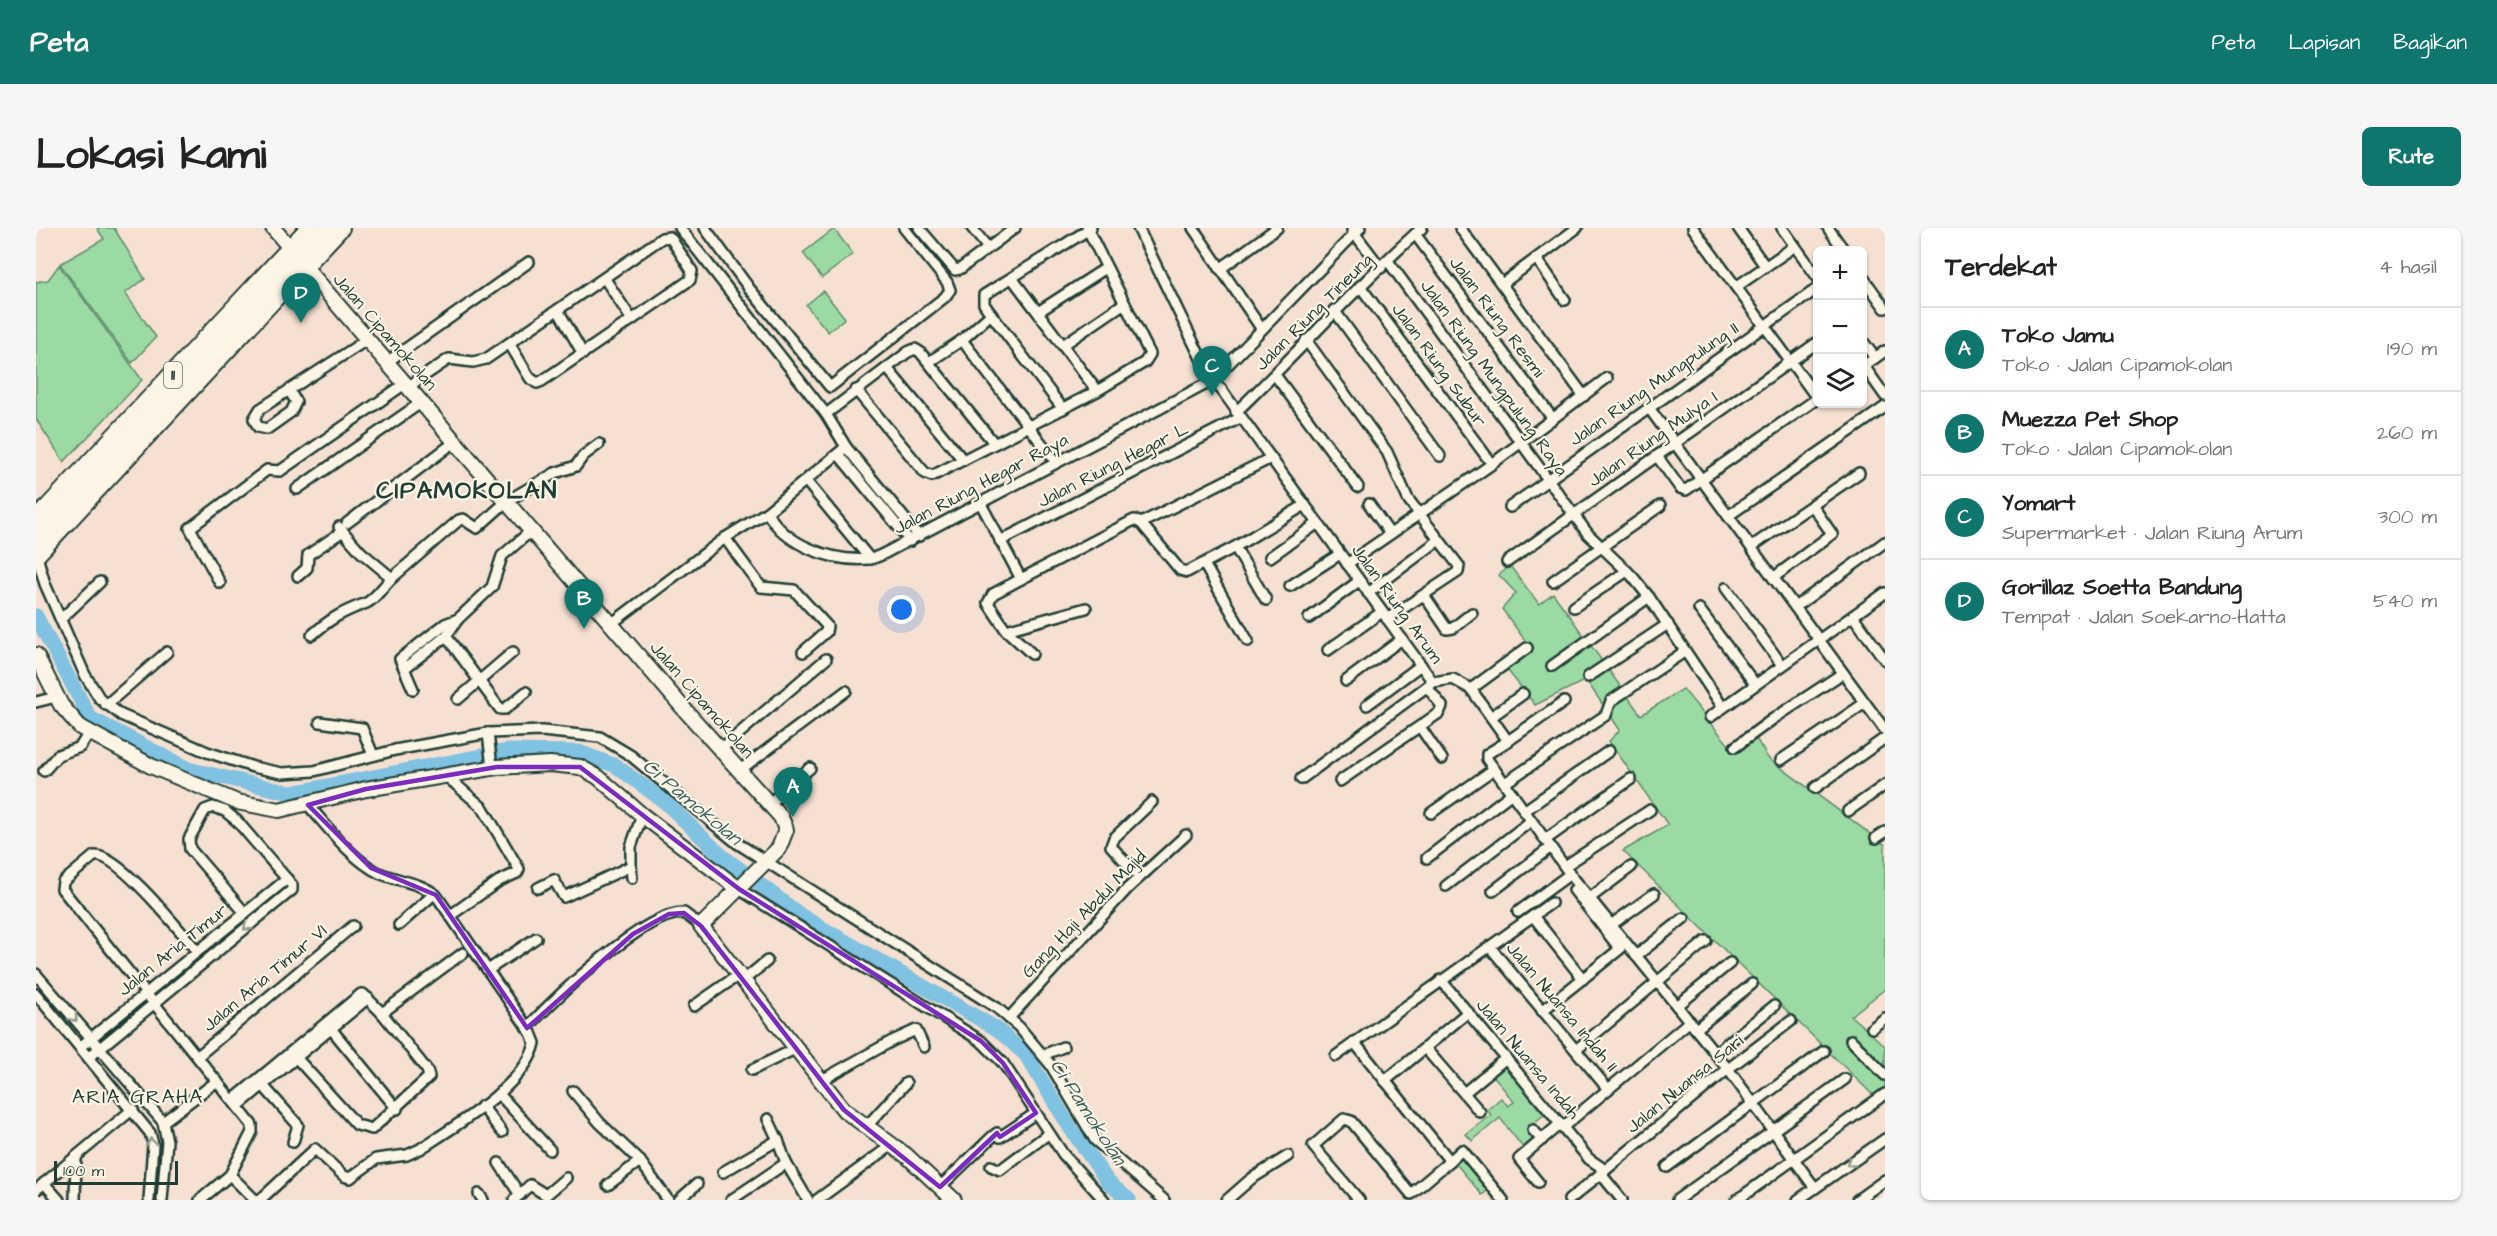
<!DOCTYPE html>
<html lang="id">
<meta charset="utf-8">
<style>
body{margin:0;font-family:"Architects Daughter",sans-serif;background:#f6f6f6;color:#222}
.controls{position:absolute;right:18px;top:18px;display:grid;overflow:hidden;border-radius:9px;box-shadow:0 2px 4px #0004}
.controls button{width:54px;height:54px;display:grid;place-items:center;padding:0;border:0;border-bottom:2px solid #e0e0e0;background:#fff;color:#222;font:30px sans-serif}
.scale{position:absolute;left:18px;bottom:15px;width:124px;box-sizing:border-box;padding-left:6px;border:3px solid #1f3d34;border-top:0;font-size:16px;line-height:21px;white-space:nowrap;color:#1f3d34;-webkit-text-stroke:4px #fcf5e5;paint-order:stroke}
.you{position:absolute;left:866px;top:382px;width:21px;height:21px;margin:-15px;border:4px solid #fff;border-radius:50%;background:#1a73e8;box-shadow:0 0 0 9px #1a73e833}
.badge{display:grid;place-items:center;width:39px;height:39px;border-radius:50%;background:#0f766e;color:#fff;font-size:20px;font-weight:700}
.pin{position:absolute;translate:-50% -50px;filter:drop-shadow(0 2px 3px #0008)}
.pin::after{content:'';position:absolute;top:32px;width:21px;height:18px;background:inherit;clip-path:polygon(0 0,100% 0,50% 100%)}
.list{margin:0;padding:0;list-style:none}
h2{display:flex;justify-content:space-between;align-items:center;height:78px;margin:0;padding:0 24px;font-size:26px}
h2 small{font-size:20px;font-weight:400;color:#767676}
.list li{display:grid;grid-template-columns:39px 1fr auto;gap:18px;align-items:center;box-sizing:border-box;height:84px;padding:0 24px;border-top:2px solid #e0e0e0}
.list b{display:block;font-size:22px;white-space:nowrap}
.list p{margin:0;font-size:20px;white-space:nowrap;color:#767676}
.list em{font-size:20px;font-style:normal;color:#767676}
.icon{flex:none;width:33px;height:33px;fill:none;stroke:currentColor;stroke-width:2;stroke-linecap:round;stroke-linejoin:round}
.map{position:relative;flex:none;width:1849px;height:972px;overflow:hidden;border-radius:9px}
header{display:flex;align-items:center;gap:36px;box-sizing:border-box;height:84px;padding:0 30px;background:#0f766e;color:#fff}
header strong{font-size:28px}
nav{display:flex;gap:33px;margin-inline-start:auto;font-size:21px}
.intro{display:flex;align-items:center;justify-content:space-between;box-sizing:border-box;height:144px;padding:0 36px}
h1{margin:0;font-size:42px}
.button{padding:15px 27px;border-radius:9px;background:#0f766e;color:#fff;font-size:21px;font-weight:700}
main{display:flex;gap:36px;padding:0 36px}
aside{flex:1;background:#fff;border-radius:9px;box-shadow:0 2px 4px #0004}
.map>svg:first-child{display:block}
.green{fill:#9bdaa3;stroke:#5d8c6c;stroke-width:1.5}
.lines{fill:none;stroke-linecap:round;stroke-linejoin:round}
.river{stroke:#80c2e1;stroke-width:15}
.street-casing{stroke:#1f3d34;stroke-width:14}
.secondary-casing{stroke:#1f3d34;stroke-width:18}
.highway-casing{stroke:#1f3d34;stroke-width:22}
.street{stroke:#fcf5e5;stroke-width:9}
.secondary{stroke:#fcf5e5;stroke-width:14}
.highway{stroke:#fcf5e5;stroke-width:18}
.oneway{stroke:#8e998c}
.marked{fill:none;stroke:#7b2cbf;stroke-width:4.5;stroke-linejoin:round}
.labels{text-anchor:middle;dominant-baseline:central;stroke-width:4.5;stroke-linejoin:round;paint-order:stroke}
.shield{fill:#fcf5e5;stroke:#617469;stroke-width:1.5}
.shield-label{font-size:16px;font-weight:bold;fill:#1f3d34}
.street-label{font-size:18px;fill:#1f3d34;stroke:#fcf5e5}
.water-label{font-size:20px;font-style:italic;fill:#375e5f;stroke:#fcf5e5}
.neighbourhood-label{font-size:20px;letter-spacing:1.5px;fill:#1f3d34;stroke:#fcf5e5}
.district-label{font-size:24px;font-weight:bold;letter-spacing:1.5px;fill:#1f3d34;stroke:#fcf5e5}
</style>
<header>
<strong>Peta</strong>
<nav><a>Peta</a><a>Lapisan</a><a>Bagikan</a></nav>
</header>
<div class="intro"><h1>Lokasi kami</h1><a class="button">Rute</a></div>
<main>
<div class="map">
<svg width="1849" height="972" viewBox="0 0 1849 972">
<rect width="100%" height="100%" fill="#f6e0d2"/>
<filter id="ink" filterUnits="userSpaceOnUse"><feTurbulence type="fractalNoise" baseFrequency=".0167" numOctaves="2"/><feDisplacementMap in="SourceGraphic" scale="12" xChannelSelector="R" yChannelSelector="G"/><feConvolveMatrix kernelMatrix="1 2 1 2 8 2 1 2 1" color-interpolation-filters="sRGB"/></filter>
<g filter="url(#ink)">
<g class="green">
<polygon points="61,0 78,0 109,51 89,65 120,109 96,135 24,36 68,11"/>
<polygon points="798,1 817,26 786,50 767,25"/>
<polygon points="23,37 106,152 28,234 0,191 0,54 12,52"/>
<polygon points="787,63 809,90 792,104 770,77"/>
<polygon points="1474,338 1503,376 1517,365 1605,487 1647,461 1697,522 1718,507 1732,530 1849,617 1849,761 1815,788 1849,818 1849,861 1840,870 1587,623 1632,597 1573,513 1584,502 1550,452 1499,477 1469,439 1494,419 1466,381 1480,365 1463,347"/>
<polygon points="1470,835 1510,885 1492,900 1500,911 1488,921 1464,890 1436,913 1430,906 1455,887 1451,882 1465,870 1472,878 1478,874 1456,846"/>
<polygon points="1426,925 1455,960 1446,967 1417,932"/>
</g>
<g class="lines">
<polyline class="river" points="0,388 54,490 152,541 255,565 471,523 543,524 580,538 629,574 686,628 767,689 961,801 990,827 1035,901 1072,954 1093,972"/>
<g class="street-casing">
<g id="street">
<polyline points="644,0 790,186 810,219 883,308"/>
<polyline points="669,0 713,60 794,159 909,69 914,62 911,54 868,0"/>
<polyline points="883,0 919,42 924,41 979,0"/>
<polyline points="936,0 952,20"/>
<polyline points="1102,0 1176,153 1185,161 1397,454 1417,451 1435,461 1472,513 1451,526 1451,531 1534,646 1692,841 1779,960"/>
<polyline points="1157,0 1225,100"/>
<polyline points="1424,0 1548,168"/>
<polyline points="1657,0 1781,170"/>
<polyline points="1702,0 1729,38"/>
<polyline points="1746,0 1782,50"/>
<polyline points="1792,0 1808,22"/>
<polyline points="1316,2 1345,40"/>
<polyline points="1379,6 1517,191"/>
<polyline points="1501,31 1529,72"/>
<polyline points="1352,33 1552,306 1596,348 1613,369 1686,478"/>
<polyline points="1184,41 1241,0"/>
<polyline points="1826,48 1849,80"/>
<polyline points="976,50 1061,163"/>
<polyline points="569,51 596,92"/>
<polyline points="1466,56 1541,0"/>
<polyline points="1324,58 1456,236"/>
<polyline points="1700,59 1759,18"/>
<polyline points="522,82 547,126"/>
<polyline points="1298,82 1404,228"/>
<polyline points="1002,84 1070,40"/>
<polyline points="955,86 1027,181"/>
<polyline points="926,112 1020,234"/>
<polyline points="1270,112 1351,224 1372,271 1423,338 1422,344 1351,391"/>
<polyline points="1826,112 1839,130"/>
<polyline points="1027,117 1087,76"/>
<polyline points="351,134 493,34"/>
<polyline points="893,134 926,112 955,86 948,76 948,67 1055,0"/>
<polyline points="1828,138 1849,168"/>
<polyline points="1826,139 1849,123"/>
<polyline points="851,140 927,232"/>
<polyline points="1239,147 1322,259"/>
<polyline points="373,158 413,131 437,134 450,131 626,10 633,9 636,12 656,43 654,52 506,153 501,155 494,150 473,115"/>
<polyline points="253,162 260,174 255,184 231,201 222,199 218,191 224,181 332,111"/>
<polyline points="820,162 889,245 896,248 1061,163 1109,134 1114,126 1051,0"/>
<polyline points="1613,180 1849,502"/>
<path d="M 1200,184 C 1264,123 1321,57 1386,0"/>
<polyline points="790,186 872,124 879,121 884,124 958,215"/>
<polyline points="802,226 874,313"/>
<polyline points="1621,228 1644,260 1650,262 1782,170"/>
<polyline points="770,253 834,331"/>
<polyline points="261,261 386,174"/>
<polyline points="945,276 985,351 957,366 952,375 970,402 996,426"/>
<polyline points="1333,276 1354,306"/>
<polyline points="1474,279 1782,60"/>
<path d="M 731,284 C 749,317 795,334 832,331 C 839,331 847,326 853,323 L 1176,153 L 1324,0"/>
<polyline points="1692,288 1849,179"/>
<polyline points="311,295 420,213"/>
<polyline points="1105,295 1235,230"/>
<polyline points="303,299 325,324 356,350 423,292 427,291 441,300 471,273 519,245 540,238 547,228 563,216"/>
<polyline points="689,310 725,359 758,362 791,398 790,404 767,424"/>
<polyline points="964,313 1204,190"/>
<polyline points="1199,319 1230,372"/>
<polyline points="1715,319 1823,245"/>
<polyline points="1,328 9,356 49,447 64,471 85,487 171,524 217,539 246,545 278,543 359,522 452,505 506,503 564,509 594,527 701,615 961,780 983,799 1014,836 1059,912 1128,972"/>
<polyline points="1234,329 1282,295"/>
<polyline points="1471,334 1782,114"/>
<polyline points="1168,336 1212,413"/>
<polyline points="1311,336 1456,236 1571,150"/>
<polyline points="262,348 271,340 272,327 307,303"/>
<polyline points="1737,350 1796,306 1776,277"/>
<polyline points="985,351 1098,292 1105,295 1144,342 1151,344 1199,319 1269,277"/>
<polyline points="1517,353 1624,278"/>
<polyline points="184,355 154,300 231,242 244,243 370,155"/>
<polyline points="1254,358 1304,326"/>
<polyline points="1690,360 1746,437"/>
<polyline points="1332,365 1403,312"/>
<polyline points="1388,367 1411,401 1417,400 1436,385"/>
<polyline points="1538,379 1591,343"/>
<polyline points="1759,379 1849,314"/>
<polyline points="1663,381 1719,456"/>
<polyline points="1817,388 1849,432"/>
<polyline points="1273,390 1323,353"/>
<polyline points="25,391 64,354"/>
<polyline points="575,396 689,310 731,284 810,219"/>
<polyline points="970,402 1050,380"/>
<path d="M 276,407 C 294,391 306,384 328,376 C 338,373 348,357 356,350"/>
<polyline points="410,408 464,481 469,481 490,464"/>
<polyline points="1292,422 1346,384"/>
<polyline points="1516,438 1613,369"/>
<polyline points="369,440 410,408 422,391 456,359 466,328 496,302"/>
<polyline points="1552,449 1632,396"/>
<polyline points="1310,453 1366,411"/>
<polyline points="377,461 364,431 409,396 422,391"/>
<polyline points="1435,461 1491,420"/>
<polyline points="422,471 477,424"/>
<polyline points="0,474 20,469"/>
<polyline points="70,477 131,424"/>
<polyline points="1331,477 1385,437"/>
<polyline points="1455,489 1487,466"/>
<polyline points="1674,489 1849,365"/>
<polyline points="284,494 326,500 337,527"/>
<polyline points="1384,499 1406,531"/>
<polyline points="452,505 456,539"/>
<polyline points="1472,513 1528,474"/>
<polyline points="1699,519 1737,491 1807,445"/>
<polyline points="685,521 790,431"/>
<polyline points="1745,532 1829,475"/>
<polyline points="704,542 810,463"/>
<polyline points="8,543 22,527 44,519 53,505"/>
<polyline points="409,547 447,580 483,641 481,645 463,653 415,687"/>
<polyline points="1265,551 1397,454"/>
<polyline points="1304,553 1403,485 1406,478 1391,459"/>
<polyline points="1469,555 1570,487 1575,473 1648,424"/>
<polyline points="1779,560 1849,510"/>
<polyline points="734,575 774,540"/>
<polyline points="1488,583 1573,523"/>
<polyline points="1812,583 1849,557"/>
<polyline points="1395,585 1458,541"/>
<polyline points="1840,610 1849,604"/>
<polyline points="1509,612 1595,551"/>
<polyline points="1391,630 1476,565"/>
<polyline points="595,638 596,650"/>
<polyline points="1529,638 1614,582"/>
<polyline points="1103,649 1075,618 1078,610 1116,574"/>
<polyline points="1410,658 1495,593"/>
<polyline points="502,660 518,652 528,669 595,638 595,619 606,587"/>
<polyline points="703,661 945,813 967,835 1027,926 1068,972"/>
<polyline points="1457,663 1515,619"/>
<polyline points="1554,670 1595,639"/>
<polyline points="1482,684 1534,646"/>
<polyline points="1497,688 1547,751"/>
<polyline points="363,697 398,666"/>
<polyline points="1575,697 1618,666"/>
<polyline points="1454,719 1572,861"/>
<path d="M 161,723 C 145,704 81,624 58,628 L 27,654 L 26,661 L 216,897 L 216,904 L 194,947 L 164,972"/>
<polyline points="1600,728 1648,690"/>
<polyline points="452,742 500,710"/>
<polyline points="0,746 127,894 131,913 126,972"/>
<polyline points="709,751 731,733"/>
<polyline points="1405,752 1553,931 1565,939 1565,946"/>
<polyline points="0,766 114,905 117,916 113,972"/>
<polyline points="658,778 704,746"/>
<polyline points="1641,778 1694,735"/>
<polyline points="1506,783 1584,721 1538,662"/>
<polyline points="346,785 427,725"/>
<polyline points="973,790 1092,660 1150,607"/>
<polyline points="292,797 361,881"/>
<path d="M 491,800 C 519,770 609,683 648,685 L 665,698"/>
<polyline points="1836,800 1849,790"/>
<polyline points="1660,801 1716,756"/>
<polyline points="1815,812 1849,847"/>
<polyline points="1318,814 1414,933 1426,922 1467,972"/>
<polyline points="44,819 251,651"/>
<polyline points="1389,820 1444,884"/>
<polyline points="1540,822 1670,713"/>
<polyline points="1679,825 1738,778"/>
<polyline points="1007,827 1027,819"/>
<polyline points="162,828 317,698"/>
<polyline points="1300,828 1515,675"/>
<polyline points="53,829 256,662 256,657 201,593 189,583 177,579 169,582 153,611 154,621 209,685"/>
<polyline points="716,842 761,820"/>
<polyline points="786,852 856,813 880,802 888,819"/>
<polyline points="223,853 262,897 257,914"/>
<polyline points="1349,853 1432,784"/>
<polyline points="537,863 564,895 604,933 632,972"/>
<polyline points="1428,865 1470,830"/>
<polyline points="463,866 514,922"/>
<polyline points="197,872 325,766 327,766 346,785 391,842 393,849 336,901 321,897 255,824"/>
<polyline points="202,878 332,770"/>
<polyline points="446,878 466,904"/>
<polyline points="732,891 742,912"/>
<polyline points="127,894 181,853"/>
<polyline points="830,899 870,855"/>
<polyline points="1527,899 1654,793"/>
<polyline points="1497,902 1506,912"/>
<polyline points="463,935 484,967"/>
<polyline points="955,938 964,942 1012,906"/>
<polyline points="1631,939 1788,823"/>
<polyline points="687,944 742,912 750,935 772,972"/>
<polyline points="1565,946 1586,972"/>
<polyline points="194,947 219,972"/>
<polyline points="1502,954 1483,931 1524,896"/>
<polyline points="8,955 23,972"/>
<polyline points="572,957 604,933"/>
<polyline points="904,959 957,908 961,905 964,909 1000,885"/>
<polyline points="0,962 97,881"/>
<polyline points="443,966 447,972"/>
<polyline points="39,972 40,929"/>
<path d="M 224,972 L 279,921 L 308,948 L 314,950 L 340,931 L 371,927 L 384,921 C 418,899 491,856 499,815 L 495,805 L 400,667 C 383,654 362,653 343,645 C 315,631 292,599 272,577"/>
<polyline points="478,972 494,957 510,967 530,950"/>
<polyline points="643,972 661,956"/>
<polyline points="695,972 750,935"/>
<polyline points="781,972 856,917"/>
<polyline points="1191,972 1215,951 1252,928"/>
<polyline points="1323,972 1277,918 1308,891 1315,893 1375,966 1414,933"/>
<polyline points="1533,972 1692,841 1755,793"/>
<polyline points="1641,972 1809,851"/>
<polyline points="1701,972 1849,866"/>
<polyline points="1762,972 1849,911"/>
<polyline points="1821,972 1849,952"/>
</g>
</g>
<g class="secondary-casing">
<g id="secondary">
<polyline points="237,0 249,14"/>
<polyline points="270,40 648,481 745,589 750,602 743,620 665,698 808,882 871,928 918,972"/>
<polyline points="0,329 306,0"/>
<polyline points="0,427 25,477 44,499 115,538 201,574 243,582 330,561 461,539 514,536 544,539 562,549 606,587 703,661"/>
</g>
</g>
<g class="highway-casing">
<g id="highway">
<polyline points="0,293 274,0"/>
<polyline points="0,315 293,0"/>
</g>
</g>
<use href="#street" class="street"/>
<use href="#secondary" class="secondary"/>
<use href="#highway" class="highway"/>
</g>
<defs><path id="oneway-chevron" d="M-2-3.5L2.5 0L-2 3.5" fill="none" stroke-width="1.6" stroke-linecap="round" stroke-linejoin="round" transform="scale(1.5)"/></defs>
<g class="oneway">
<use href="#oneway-chevron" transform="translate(211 699) rotate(141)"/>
<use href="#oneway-chevron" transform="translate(38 790) rotate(50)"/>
<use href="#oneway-chevron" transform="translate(115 914) rotate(-98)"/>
<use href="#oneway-chevron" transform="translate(1814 935) rotate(145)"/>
</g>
</g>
<path class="marked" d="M 461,539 L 544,539 L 703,661 L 945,813 L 967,835 L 1000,885 L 964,909 L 961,905 L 904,959 L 808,882 L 665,698 L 648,685 L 633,686 L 597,706 L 491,800 L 400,667 L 335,640 L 272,577 L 330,561 Z"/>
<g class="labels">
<rect class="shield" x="128" y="134" width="18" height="26" rx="4.5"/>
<g class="shield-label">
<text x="137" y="147">11</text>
</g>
<g class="street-label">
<text transform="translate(1278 84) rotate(-45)">Jalan Riung Tineung</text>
<text transform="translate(1461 89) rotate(53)">Jalan Riung Resmi</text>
<text transform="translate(349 104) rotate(49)">Jalan Cipamokolan</text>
<text transform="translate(1403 137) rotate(54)">Jalan Riung Subur</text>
<text transform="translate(1458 150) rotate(54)">Jalan Riung Mungpulung Raya</text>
<text transform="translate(1618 156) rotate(-35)">Jalan Riung Mungpulung II</text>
<text transform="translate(1617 211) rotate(-35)">Jalan Riung Mulya I</text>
<text transform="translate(1077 237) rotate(-27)">Jalan Riung Hegar L</text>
<text transform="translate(945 256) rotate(-28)">Jalan Riung Hegar Raya</text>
<text transform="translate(1361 376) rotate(54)">Jalan Riung Arum</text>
<text transform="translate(666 472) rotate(49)">Jalan Cipamokolan</text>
<text transform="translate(1048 686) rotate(-46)">Gang Haji Abdul Majid</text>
<text transform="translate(137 722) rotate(-39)">Jalan Aria Timur</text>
<text transform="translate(229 750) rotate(-40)">Jalan Aria Timur VI</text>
<text transform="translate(1526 779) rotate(50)">Jalan Nuansa Indah II</text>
<text transform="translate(1492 831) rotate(50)">Jalan Nuansa Indah</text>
<text transform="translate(1649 856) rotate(-39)">Jalan Nuansa Sari</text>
</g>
<g class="water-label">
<text transform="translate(656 574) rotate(40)">Ci Pamokolan</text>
<text transform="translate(1052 884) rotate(57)">Ci Pamokolan</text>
</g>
<g class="neighbourhood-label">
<text x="102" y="869">ARIA GRAHA</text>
</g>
<g class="district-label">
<text x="431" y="263">CIPAMOKOLAN</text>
</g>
</g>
</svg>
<div class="controls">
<button>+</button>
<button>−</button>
<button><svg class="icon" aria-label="layers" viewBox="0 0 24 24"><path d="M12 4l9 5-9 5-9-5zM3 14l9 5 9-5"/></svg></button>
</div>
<div class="scale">100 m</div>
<div class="you"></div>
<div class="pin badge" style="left:757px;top:589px">A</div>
<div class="pin badge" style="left:548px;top:401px">B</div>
<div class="pin badge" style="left:1176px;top:168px">C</div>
<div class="pin badge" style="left:265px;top:95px">D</div>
</div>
<aside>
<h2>Terdekat<small>4 hasil</small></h2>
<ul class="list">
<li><span class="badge">A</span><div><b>Toko Jamu</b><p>Toko · Jalan Cipamokolan</p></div><em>190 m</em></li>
<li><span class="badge">B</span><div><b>Muezza Pet Shop</b><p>Toko · Jalan Cipamokolan</p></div><em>260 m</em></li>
<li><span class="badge">C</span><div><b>Yomart</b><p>Supermarket · Jalan Riung Arum</p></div><em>300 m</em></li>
<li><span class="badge">D</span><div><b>Gorillaz Soetta Bandung</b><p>Tempat · Jalan Soekarno-Hatta</p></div><em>540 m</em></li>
</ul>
</aside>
</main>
